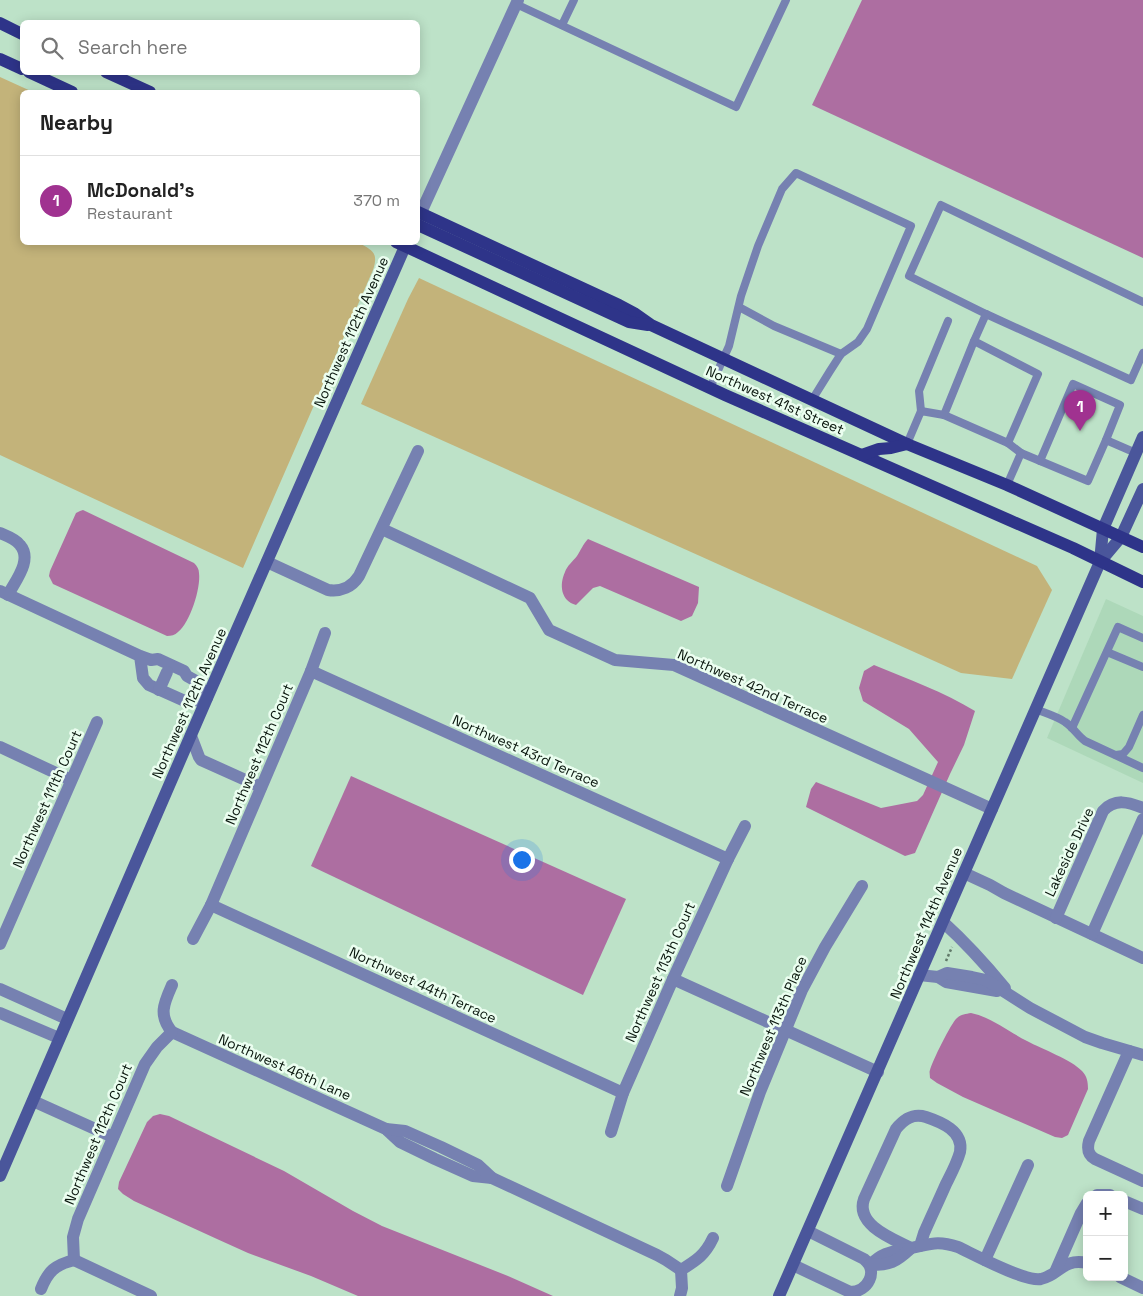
<!DOCTYPE html>
<meta charset="utf-8">
<style>
body{margin:0;font-family:"Space Grotesk",sans-serif;background:#f2f2f2;color:#222}
.controls{position:absolute;right:15px;bottom:15px;display:grid;overflow:hidden;border-radius:8px;box-shadow:0 2px 12px #0003}
.controls button{width:45px;height:45px;display:grid;place-items:center;padding:0;border:0;border-bottom:1px solid #e0e0e0;background:#fff;color:#222;font:25px sans-serif}
.you{position:absolute;left:521px;top:859px;width:18px;height:18px;margin:-12px;border:4px solid #fff;border-radius:50%;background:#1a73e8;box-shadow:0 0 0 8px #1a73e833}
.badge{display:grid;place-items:center;width:32px;height:32px;border-radius:50%;background:#a03290;color:#fff;font-size:16px;font-weight:700}
.pin{position:absolute;translate:-50% -41px;filter:drop-shadow(0 1px 2px #0008)}
.pin::after{content:'';position:absolute;top:26px;width:18px;height:15px;background:inherit;clip-path:polygon(0 0,100% 0,50% 100%)}
.list{margin:0;padding:0;list-style:none}
h2{display:flex;justify-content:space-between;align-items:center;height:65px;margin:0;padding:0 20px;font-size:21px}
h2 small{font-size:16px;font-weight:400;color:#767676}
.list li{display:grid;grid-template-columns:32px 1fr auto;gap:15px;align-items:center;box-sizing:border-box;height:90px;padding:0 20px;border-top:1px solid #e0e0e0}
.list b{display:block;font-size:19px;white-space:nowrap}
.list p{margin:0;font-size:16px;white-space:nowrap;color:#767676}
.list em{font-size:16px;font-style:normal;color:#767676}
.icon{flex:none;width:28px;height:28px;fill:none;stroke:currentColor;stroke-width:2;stroke-linecap:round;stroke-linejoin:round}
.map{position:relative;flex:none;width:1143px;height:1296px;overflow:hidden}
.search{position:absolute;background:#fff;box-shadow:0 2px 12px #0003;left:20px;top:20px;width:400px;height:55px;display:flex;align-items:center;gap:12px;box-sizing:border-box;padding:0 18px;border-radius:8px;color:#767676;font-size:19px}
.panel{position:absolute;background:#fff;box-shadow:0 2px 12px #0003;left:20px;top:90px;width:400px;height:155px;border-radius:8px}
.map>svg:first-child{display:block}
.built{fill:#add8b9}
.green{fill:#c3b37a}
.water{fill:#ad6ea1}
.lines{fill:none;stroke-linecap:round;stroke-linejoin:round}
.path{stroke:#617a69;stroke-width:2.5;stroke-dasharray:2.5 2.5;stroke-linecap:butt}
.lane{stroke:#7681b1;stroke-width:8}
.street{stroke:#7681b1;stroke-width:12}
.secondary{stroke:#4a569b;stroke-width:12}
.primary{stroke:#2e3489;stroke-width:12}
.labels{text-anchor:middle;dominant-baseline:central;stroke-width:5;stroke-linejoin:round;paint-order:stroke}
.street-label{font-size:14px;fill:#07140b;stroke:#ebfef0}
</style>
<div class="map">
<svg width="1143" height="1296" viewBox="0 0 1143 1296">
<rect width="100%" height="100%" fill="#bde2c8"/>
<polygon class="built" points="1106,599 1143,616 1143,783 1047,738"/>
<g class="green">
<path d="M 0,77 L 33,92 L 22,92 L 22,242 L 357,242 C 372,250 379,252 373,270 L 243,568 L 0,455 Z"/>
<polygon points="419,278 1037,566 1052,590 1012,679 961,673 361,404 408,299"/>
</g>
<g class="water">
<polygon points="862,0 1143,0 1143,258 812,105"/>
<path d="M 83,510 L 194,563 C 197,566 199,569 199,573 C 201,588 190,623 178,632 C 175,635 171,636 167,636 L 53,584 L 49,576 L 50,571 L 76,513 L 80,511 Z"/>
<path d="M 588,539 L 699,587 L 698,603 L 692,616 L 681,621 L 600,586 L 593,588 L 576,605 C 561,601 559,585 565,572 C 567,566 573,561 577,556 C 581,550 583,544 588,539 Z"/>
<path d="M 874,665 C 908,679 944,692 975,711 L 964,745 L 950,774 L 915,853 L 905,856 L 806,807 L 811,789 L 816,782 L 881,808 L 917,801 L 923,795 L 938,762 L 909,729 L 863,701 L 859,688 L 864,671 Z"/>
<polygon points="351,776 626,899 583,995 311,866"/>
<path d="M 971,1013 C 991,1017 1009,1032 1027,1041 C 1042,1049 1072,1060 1082,1071 C 1087,1076 1088,1082 1088,1089 L 1068,1135 L 1062,1138 L 1055,1137 L 963,1097 L 937,1083 L 930,1078 C 930,1075 929,1072 930,1070 C 932,1062 951,1023 957,1018 C 961,1014 966,1014 971,1013 Z"/>
<polygon points="160,1114 169,1116 284,1171 353,1211 382,1226 508,1276 553,1296 358,1296 311,1276 248,1253 217,1239 134,1201 123,1194 118,1189 119,1182 147,1122 153,1116"/>
</g>
<g class="lines">
<polyline class="path" points="946,961 952,947"/>
<g class="lane">
<polyline points="516,4 736,107 786,0"/>
<polyline points="562,25 574,0"/>
<polyline points="1143,302 941,205 909,276 986,314 1131,380 1143,353"/>
<polyline points="739,307 774,326 841,354"/>
<polyline points="986,314 974,341 1038,374 1008,443 1021,453"/>
<polyline points="974,341 944,415 1008,443"/>
<polyline points="710,388 729,346 741,296 758,246 782,189 796,173 911,226 867,329 858,342 841,354 830,371 812,400"/>
<polyline points="921,411 919,391 948,321"/>
<polyline points="907,444 921,411 944,415"/>
<polyline points="1040,461 1073,384 1120,405 1106,440"/>
<polyline points="1007,485 1021,453 1088,481 1106,440 1136,453"/>
<polyline points="1107,652 1143,667"/>
<path d="M 1035,709 C 1045,713 1056,716 1065,722 C 1073,727 1077,735 1085,741 L 1143,768"/>
<polyline points="1072,728 1118,627 1143,638"/>
<polyline points="1116,755 1123,754 1129,747 1143,715"/>
</g>
<g class="street">
<polyline points="418,219 518,0"/>
<polyline points="382,529 530,598 549,630 615,660 674,665 992,809"/>
<path d="M 0,533 C 7,536 16,539 20,545 C 33,560 15,581 8,595"/>
<path d="M 267,562 L 328,590 C 341,592 352,587 359,576 L 418,451"/>
<polyline points="0,591 140,656 151,660 158,659 184,671 187,676 196,681 207,698 187,702 149,685 143,678 140,656"/>
<polyline points="311,671 728,859"/>
<polyline points="159,690 167,672"/>
<polyline points="191,736 199,757 201,760 261,787"/>
<polyline points="0,747 71,780"/>
<polyline points="964,873 990,885 1004,893 1143,958"/>
<polyline points="211,905 623,1093"/>
<path d="M 1056,918 L 1103,811 C 1115,798 1128,802 1143,808"/>
<path d="M 943,922 C 965,942 986,965 1005,988"/>
<polyline points="1092,934 1143,819"/>
<polyline points="193,939 211,905 311,671 325,633"/>
<polyline points="0,944 97,722"/>
<polyline points="919,975 938,977 946,982 997,991"/>
<polyline points="938,977 947,973 972,977 986,980 1030,1008 1085,1037 1102,1043 1143,1055"/>
<polyline points="673,979 878,1072"/>
<polyline points="0,989 67,1019"/>
<polyline points="0,1013 59,1038"/>
<polyline points="172,1032 386,1129 400,1142 435,1159 473,1176 492,1178 657,1255 666,1260 681,1270"/>
<path d="M 1129,1051 L 1089,1141 C 1087,1149 1088,1155 1095,1159 L 1143,1181"/>
<polyline points="33,1101 113,1137"/>
<polyline points="386,1129 405,1131 441,1147 478,1165 492,1178"/>
<polyline points="611,1132 623,1093 673,979 728,859 745,826"/>
<polyline points="727,1186 760,1092 802,990 825,947 862,886"/>
<polyline points="1097,1195 1110,1195"/>
<polyline points="1124,1201 1143,1209"/>
<path d="M 911,1248 C 893,1239 855,1225 864,1199 L 896,1129 C 904,1119 913,1113 926,1117 C 941,1122 964,1131 960,1152 C 957,1163 951,1174 946,1184 C 939,1200 931,1217 924,1233 L 920,1246"/>
<polyline points="74,1260 151,1296"/>
<polyline points="985,1260 1028,1165"/>
<path d="M 793,1265 L 850,1292 C 868,1292 879,1271 864,1259 L 808,1231"/>
<path d="M 870,1265 C 884,1251 893,1252 911,1248 C 931,1244 937,1240 958,1247 C 975,1255 1025,1282 1041,1279 C 1060,1275 1062,1258 1087,1263"/>
<path d="M 870,1265 C 890,1265 896,1262 910,1249"/>
<polyline points="1056,1270 1081,1213 1087,1203"/>
<polyline points="1120,1277 1143,1288"/>
<path d="M 41,1289 C 48,1271 55,1265 74,1260 L 73,1237 L 78,1219 L 145,1064 L 157,1047 L 172,1032 C 158,1015 164,1003 172,985"/>
<path d="M 680,1296 L 682,1288 L 681,1270 C 697,1260 705,1255 713,1238"/>
</g>
<g class="secondary">
<polyline points="1100,562 1103,529 1143,437"/>
<polyline points="0,1176 207,698 407,242"/>
<polyline points="779,1296 1093,578 1100,562 1121,537 1143,489"/>
</g>
<g class="primary">
<polyline points="0,23 22,34"/>
<polyline points="0,59 22,69"/>
<polyline points="29,72 72,92"/>
<polyline points="106,72 150,92"/>
<polyline points="418,212 619,305 634,313 651,325 907,444 1007,485 1143,547"/>
<polyline points="418,225 629,322 648,325"/>
<polyline points="396,242 725,395 1009,520 1073,548 1143,582"/>
<polyline points="862,455 879,449 891,448 907,444"/>
</g>
</g>
<g class="labels">
<g class="street-label">
<text transform="translate(351 332) rotate(-66)">Northwest 112th Avenue</text>
<text transform="translate(775 400) rotate(24)">Northwest 41st Street</text>
<text transform="translate(753 686) rotate(24)">Northwest 42nd Terrace</text>
<text transform="translate(189 703) rotate(-66)">Northwest 112th Avenue</text>
<text transform="translate(526 751) rotate(24)">Northwest 43rd Terrace</text>
<text transform="translate(259 754) rotate(-67)">Northwest 112th Court</text>
<text transform="translate(47 799) rotate(-66)">Northwest 111th Court</text>
<text transform="translate(1069 852) rotate(-65)">Lakeside Drive</text>
<text transform="translate(926 923) rotate(-67)">Northwest 114th Avenue</text>
<text transform="translate(660 972) rotate(-66)">Northwest 113th Court</text>
<text transform="translate(423 985) rotate(25)">Northwest 44th Terrace</text>
<text transform="translate(773 1026) rotate(-67)">Northwest 113th Place</text>
<text transform="translate(285 1067) rotate(24)">Northwest 46th Lane</text>
<text transform="translate(98 1134) rotate(-67)">Northwest 112th Court</text>
</g>
</g>
</svg>
<div class="controls">
<button>+</button>
<button>−</button>
</div>
<div class="you"></div>
<div class="pin badge" style="left:1080px;top:431px">1</div>
<div class="search"><svg class="icon" aria-label="search" viewBox="0 0 24 24"><circle cx="10" cy="10" r="6"/><path d="M15 15l6 6"/></svg>Search here</div>
<section class="panel">
<h2>Nearby<small></small></h2>
<ul class="list">
<li><span class="badge">1</span><div><b>McDonald's</b><p>Restaurant</p></div><em>370 m</em></li>
</ul>
</section>
</div>
